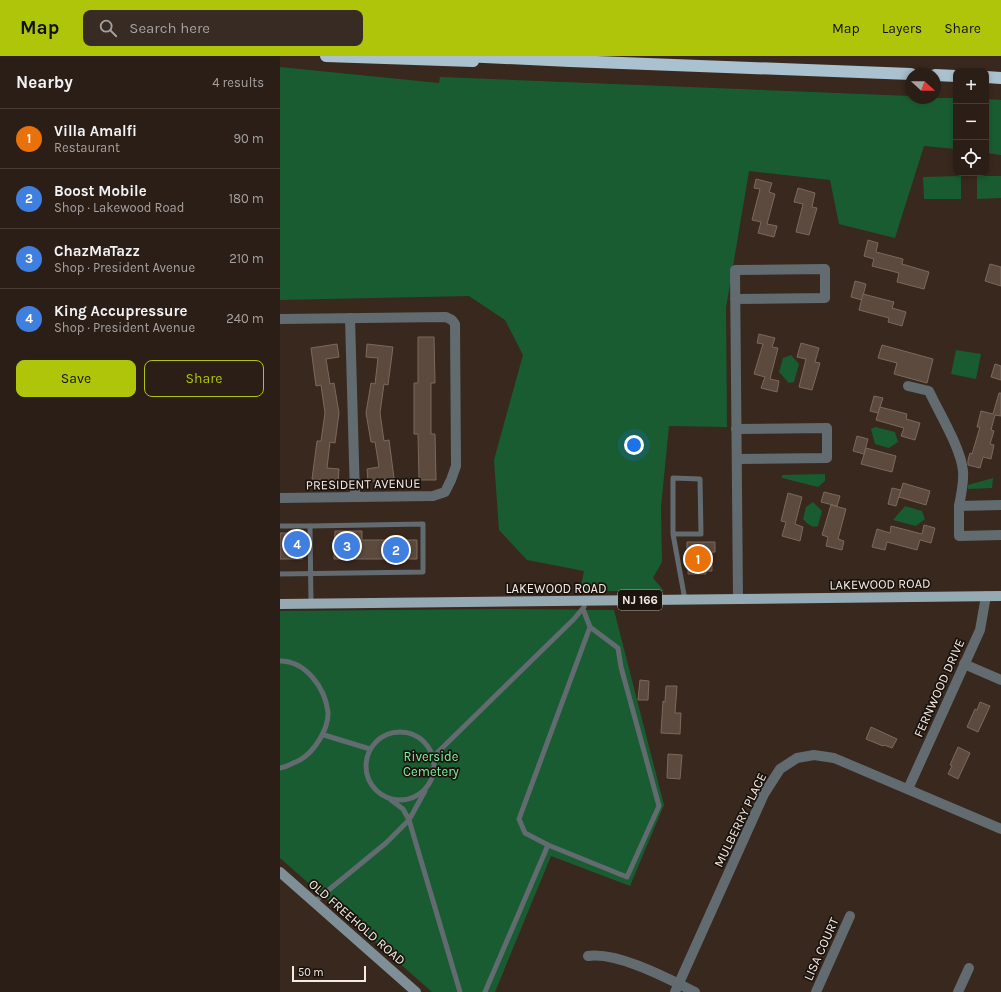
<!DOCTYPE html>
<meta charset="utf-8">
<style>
body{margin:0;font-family:Karla,sans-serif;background:#372b23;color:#f1f3f6}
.controls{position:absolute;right:12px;top:12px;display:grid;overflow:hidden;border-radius:8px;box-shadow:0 2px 6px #0003}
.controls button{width:36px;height:36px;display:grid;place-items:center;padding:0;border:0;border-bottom:1px solid #473c35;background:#2b1e16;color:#f1f3f6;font:20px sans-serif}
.compass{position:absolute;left:625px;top:12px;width:36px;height:36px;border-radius:50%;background:#2b1e16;box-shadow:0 2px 6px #0003;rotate:111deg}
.scale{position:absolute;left:12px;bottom:10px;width:74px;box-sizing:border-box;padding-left:4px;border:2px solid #f6ebe3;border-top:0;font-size:11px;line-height:14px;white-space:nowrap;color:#f6ebe3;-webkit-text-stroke:3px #1a130e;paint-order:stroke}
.you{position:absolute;left:354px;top:389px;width:14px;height:14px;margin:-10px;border:3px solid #fff;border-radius:50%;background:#1a73e8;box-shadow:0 0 0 6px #1a73e833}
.badge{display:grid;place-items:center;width:26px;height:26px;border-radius:50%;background:#aec509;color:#fff;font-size:13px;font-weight:700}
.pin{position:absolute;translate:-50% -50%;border:2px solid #fff;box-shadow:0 1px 4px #0006}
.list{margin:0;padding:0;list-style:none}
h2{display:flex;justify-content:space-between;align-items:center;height:52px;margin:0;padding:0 16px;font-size:17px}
h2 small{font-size:13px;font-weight:400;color:#a6a2a1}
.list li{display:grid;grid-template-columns:26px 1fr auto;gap:12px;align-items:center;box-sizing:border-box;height:60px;padding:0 16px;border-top:1px solid #473c35}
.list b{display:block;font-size:15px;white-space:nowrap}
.list p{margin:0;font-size:13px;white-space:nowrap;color:#a6a2a1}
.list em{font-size:13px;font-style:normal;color:#a6a2a1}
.actions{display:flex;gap:8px;padding:12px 16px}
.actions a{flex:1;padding:9px 0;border:1px solid #aec509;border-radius:8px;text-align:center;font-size:14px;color:#aec509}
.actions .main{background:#aec509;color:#111}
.icon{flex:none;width:22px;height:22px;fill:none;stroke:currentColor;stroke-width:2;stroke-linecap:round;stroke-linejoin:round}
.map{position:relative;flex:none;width:721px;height:936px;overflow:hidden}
header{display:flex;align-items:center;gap:24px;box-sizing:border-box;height:56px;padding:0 20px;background:#aec509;color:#111}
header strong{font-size:19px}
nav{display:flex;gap:22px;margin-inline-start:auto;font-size:14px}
.search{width:280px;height:36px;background:#372b23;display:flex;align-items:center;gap:10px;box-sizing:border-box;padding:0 14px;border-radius:8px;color:#a6a2a1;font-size:15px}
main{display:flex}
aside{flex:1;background:#2b1e16}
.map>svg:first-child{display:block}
.green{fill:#195c32}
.building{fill:#5c4a3e;stroke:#7c695c}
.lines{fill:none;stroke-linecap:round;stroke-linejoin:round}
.lane{stroke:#626b70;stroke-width:5}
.street{stroke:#626b70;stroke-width:10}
.secondary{stroke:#7f8f97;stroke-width:10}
.primary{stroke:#96aab4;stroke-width:10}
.highway{stroke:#aac2cf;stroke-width:12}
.labels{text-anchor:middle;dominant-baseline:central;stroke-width:3.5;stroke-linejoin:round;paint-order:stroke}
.shield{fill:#1a130e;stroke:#b4aaa3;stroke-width:1}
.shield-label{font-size:12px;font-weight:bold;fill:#f6ebe3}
.street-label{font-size:13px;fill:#f6ebe3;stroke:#1a130e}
.park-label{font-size:13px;fill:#7ff0a1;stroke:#1a130e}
</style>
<header>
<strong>Map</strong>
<div class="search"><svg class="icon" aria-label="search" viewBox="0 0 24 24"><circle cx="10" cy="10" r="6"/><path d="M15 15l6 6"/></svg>Search here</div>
<nav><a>Map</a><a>Layers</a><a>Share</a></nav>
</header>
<main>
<aside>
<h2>Nearby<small>4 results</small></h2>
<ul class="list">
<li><span class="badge" style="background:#e8710a">1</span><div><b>Villa Amalfi</b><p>Restaurant</p></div><em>90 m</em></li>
<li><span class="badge" style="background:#3f7fe0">2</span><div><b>Boost Mobile</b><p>Shop · Lakewood Road</p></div><em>180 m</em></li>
<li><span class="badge" style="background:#3f7fe0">3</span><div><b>ChazMaTazz</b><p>Shop · President Avenue</p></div><em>210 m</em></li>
<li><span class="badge" style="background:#3f7fe0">4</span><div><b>King Accupressure</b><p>Shop · President Avenue</p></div><em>240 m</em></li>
</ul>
<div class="actions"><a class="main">Save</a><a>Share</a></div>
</aside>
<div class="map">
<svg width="721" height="936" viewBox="0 0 721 936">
<rect width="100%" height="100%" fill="#39281d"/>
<g class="green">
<polygon points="0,11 159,27 160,21 631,40 631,42 676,42 676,93 644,90 615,182 559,168 550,124 469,115 446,252 447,371 389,370 381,451 382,506 373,522 384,535 300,535 304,515 247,504 219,474 214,404 243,299 225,264 189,240 0,244"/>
<polygon points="706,43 721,44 721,99 706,97"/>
<polygon points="681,120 681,143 644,143 643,121"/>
<polygon points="697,120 721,120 721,142 697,143"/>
<polygon points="676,294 701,298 696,323 671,318"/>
<polygon points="511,299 519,308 514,326 509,327 499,316 503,302"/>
<polygon points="595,371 615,376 618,386 609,392 595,388 591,373"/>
<polygon points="545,418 545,425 538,431 502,422 502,419"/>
<polygon points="713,422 712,432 688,433 688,429"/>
<path d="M 533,446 L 542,455 L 538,470 C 532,473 527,467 523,463 L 526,451 Z"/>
<polygon points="625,450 642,455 645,463 636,470 613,464"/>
<polygon points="219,553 334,554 384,749 350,830 271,800 215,936 152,936 0,802 0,555"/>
</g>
<g class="building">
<polygon points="476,123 492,127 489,136 495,138 487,168 497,170 494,181 478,177 481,166 472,164 480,133 474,132"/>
<polygon points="518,132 535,137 532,151 537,152 529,179 516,176 523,148 514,146"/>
<polygon points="588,184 598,187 596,196 623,203 622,208 649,216 644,233 617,226 619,217 592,210 594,203 584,200"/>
<polygon points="710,208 721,211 721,230 705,225"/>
<polygon points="575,225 586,228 582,244 571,241"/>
<polygon points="583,238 614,246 612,252 626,256 622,270 608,266 609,262 579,254"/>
<polygon points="479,278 495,282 492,291 498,292 490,323 499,325 497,336 481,332 485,321 474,318 483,288 477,287"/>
<polygon points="138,281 154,281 155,327 151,327 151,378 155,378 156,424 139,424 138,378 134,378 134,327 138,327"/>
<polygon points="521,287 539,292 535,306 540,307 532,334 519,331 526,303 517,301"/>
<polygon points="57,288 59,301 46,303 50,328 54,327 59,357 55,387 50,386 47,412 59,413 58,426 32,423 37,385 41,385 45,357 41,329 36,330 31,292"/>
<polygon points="87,288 113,291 108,329 104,328 100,357 104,385 109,384 114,422 88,426 87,413 99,411 95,386 91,386 86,357 91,327 95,328 98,302 86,301"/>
<polygon points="602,289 653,303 647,327 614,318 617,307 598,302"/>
<polygon points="715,308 721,310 721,324 711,321"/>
<polygon points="719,337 721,337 721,360 715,359 711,374 714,375 710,388 714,389 711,403 703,401 700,412 688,409 688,404 690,397 692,398 700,371 697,371 701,355 713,358"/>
<polygon points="594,340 603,342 598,357 590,355"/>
<polygon points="600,351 627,358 626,363 640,367 635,384 621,380 624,372 596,364"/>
<polygon points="577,380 588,383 584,398 573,395"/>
<polygon points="586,392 616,400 612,416 581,408"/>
<polygon points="623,427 650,435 646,449 619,441"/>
<polygon points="612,432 621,434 616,450 608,448"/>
<polygon points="544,436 560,440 557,450 541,446"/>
<polygon points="508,437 522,441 515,468 523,471 520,485 502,480 506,466 501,465"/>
<polygon points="551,449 566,453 558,483 564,485 562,494 546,490 548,481 542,479"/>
<polygon points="644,469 655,472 651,487 640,484 637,494 607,486 605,494 592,491 597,473 610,477 611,470 642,478"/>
<polygon points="55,475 82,475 82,484 137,484 137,503 54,503"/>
<rect x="0" y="477" width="22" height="26"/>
<polygon points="407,486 435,486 435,496 432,496 432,515 426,515 426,518 408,518 408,508 404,508 404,499 407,499"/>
<polygon points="360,624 369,625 368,644 358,644"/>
<polygon points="386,630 397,630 395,657 401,657 400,678 381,677 383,645 385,646"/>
<polygon points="700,646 710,650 698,676 687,671 695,653 697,654"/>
<polygon points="591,671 617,683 612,692 604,689 603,690 586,683"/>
<polygon points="678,691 690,697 678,723 668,718 672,710 670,709"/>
<polygon points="388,698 402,699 400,723 387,722"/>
</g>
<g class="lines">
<g class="lane">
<polyline points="0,470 30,470 31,547"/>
<polyline points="393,478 421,478 420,423 393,422 393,478 405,544"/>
<polyline points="0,518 143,516 143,468 30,470"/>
<polyline points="303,553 310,571 338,592 341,611 379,750 347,821 268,789 245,777 239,763 310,571"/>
<path d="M 0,605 C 26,605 45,632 48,656 C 49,673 34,696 20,704 C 13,707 7,711 0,712"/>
<circle cx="120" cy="710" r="34"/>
<polyline points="44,679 90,693"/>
<polyline points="153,704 157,697 294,563 304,551"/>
<polyline points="111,744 123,753 129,764 180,936"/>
<polyline points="34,846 106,787 129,764 145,735"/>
<polyline points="205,936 268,789"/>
</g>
<g class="street">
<path d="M 455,243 L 545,242 L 545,213 L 455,214 C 456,323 457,433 458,543"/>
<polyline points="70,262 75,441"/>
<polyline points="0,263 166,261 172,264 175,268 176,410 171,424 165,436 153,440 0,442"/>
<path d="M 628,330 L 649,335 C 659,357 681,392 683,415 C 684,427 681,439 679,450"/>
<polyline points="456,373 547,372 547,402 457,403"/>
<polyline points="721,449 679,450 679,480 721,479"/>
<polyline points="684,608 721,624"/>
<polyline points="628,733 700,574 706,540"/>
<path d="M 308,900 C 338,896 387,922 415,936"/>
<polyline points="395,936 484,738 500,713 517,702 534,699 554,702 721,773"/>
<polyline points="536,936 570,860"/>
<polyline points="678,936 689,912"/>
</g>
<polyline class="secondary" points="0,816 136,936"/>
<polyline class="primary" points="0,548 721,540"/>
<g class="highway">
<polyline points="46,0 193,5"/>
<polyline points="184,0 290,5 631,18"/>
<polyline points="655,19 676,20"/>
<polyline points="706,21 721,22"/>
</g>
</g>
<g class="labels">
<rect class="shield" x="338" y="534" width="44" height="20" rx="3"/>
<g class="shield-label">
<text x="360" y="544">NJ 166</text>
</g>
<g class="street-label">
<text transform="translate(83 428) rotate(-1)">PRESIDENT AVENUE</text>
<text transform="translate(600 528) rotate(-1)">LAKEWOOD ROAD</text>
<text x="276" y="532">LAKEWOOD ROAD</text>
<text transform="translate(659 632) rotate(-66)">FERNWOOD DRIVE</text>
<text transform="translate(460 764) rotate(-64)">MULBERRY PLACE</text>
<text transform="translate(77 866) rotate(41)">OLD FREEHOLD ROAD</text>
<text transform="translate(541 893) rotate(-66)">LISA COURT</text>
</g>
<g class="park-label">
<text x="151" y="700">Riverside<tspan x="151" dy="15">Cemetery</tspan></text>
</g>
</g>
</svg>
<div class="controls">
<button>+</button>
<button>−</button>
<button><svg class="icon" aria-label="locate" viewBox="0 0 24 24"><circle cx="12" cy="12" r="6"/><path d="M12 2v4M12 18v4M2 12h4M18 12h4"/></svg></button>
</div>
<svg class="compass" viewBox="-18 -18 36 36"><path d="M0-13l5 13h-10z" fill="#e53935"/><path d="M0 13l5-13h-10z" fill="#a6a2a1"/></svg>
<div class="scale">50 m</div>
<div class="you"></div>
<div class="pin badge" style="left:418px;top:503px;background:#e8710a">1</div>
<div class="pin badge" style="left:116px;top:494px;background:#3f7fe0">2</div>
<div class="pin badge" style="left:67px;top:490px;background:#3f7fe0">3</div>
<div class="pin badge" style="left:17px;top:488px;background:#3f7fe0">4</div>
</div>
</main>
